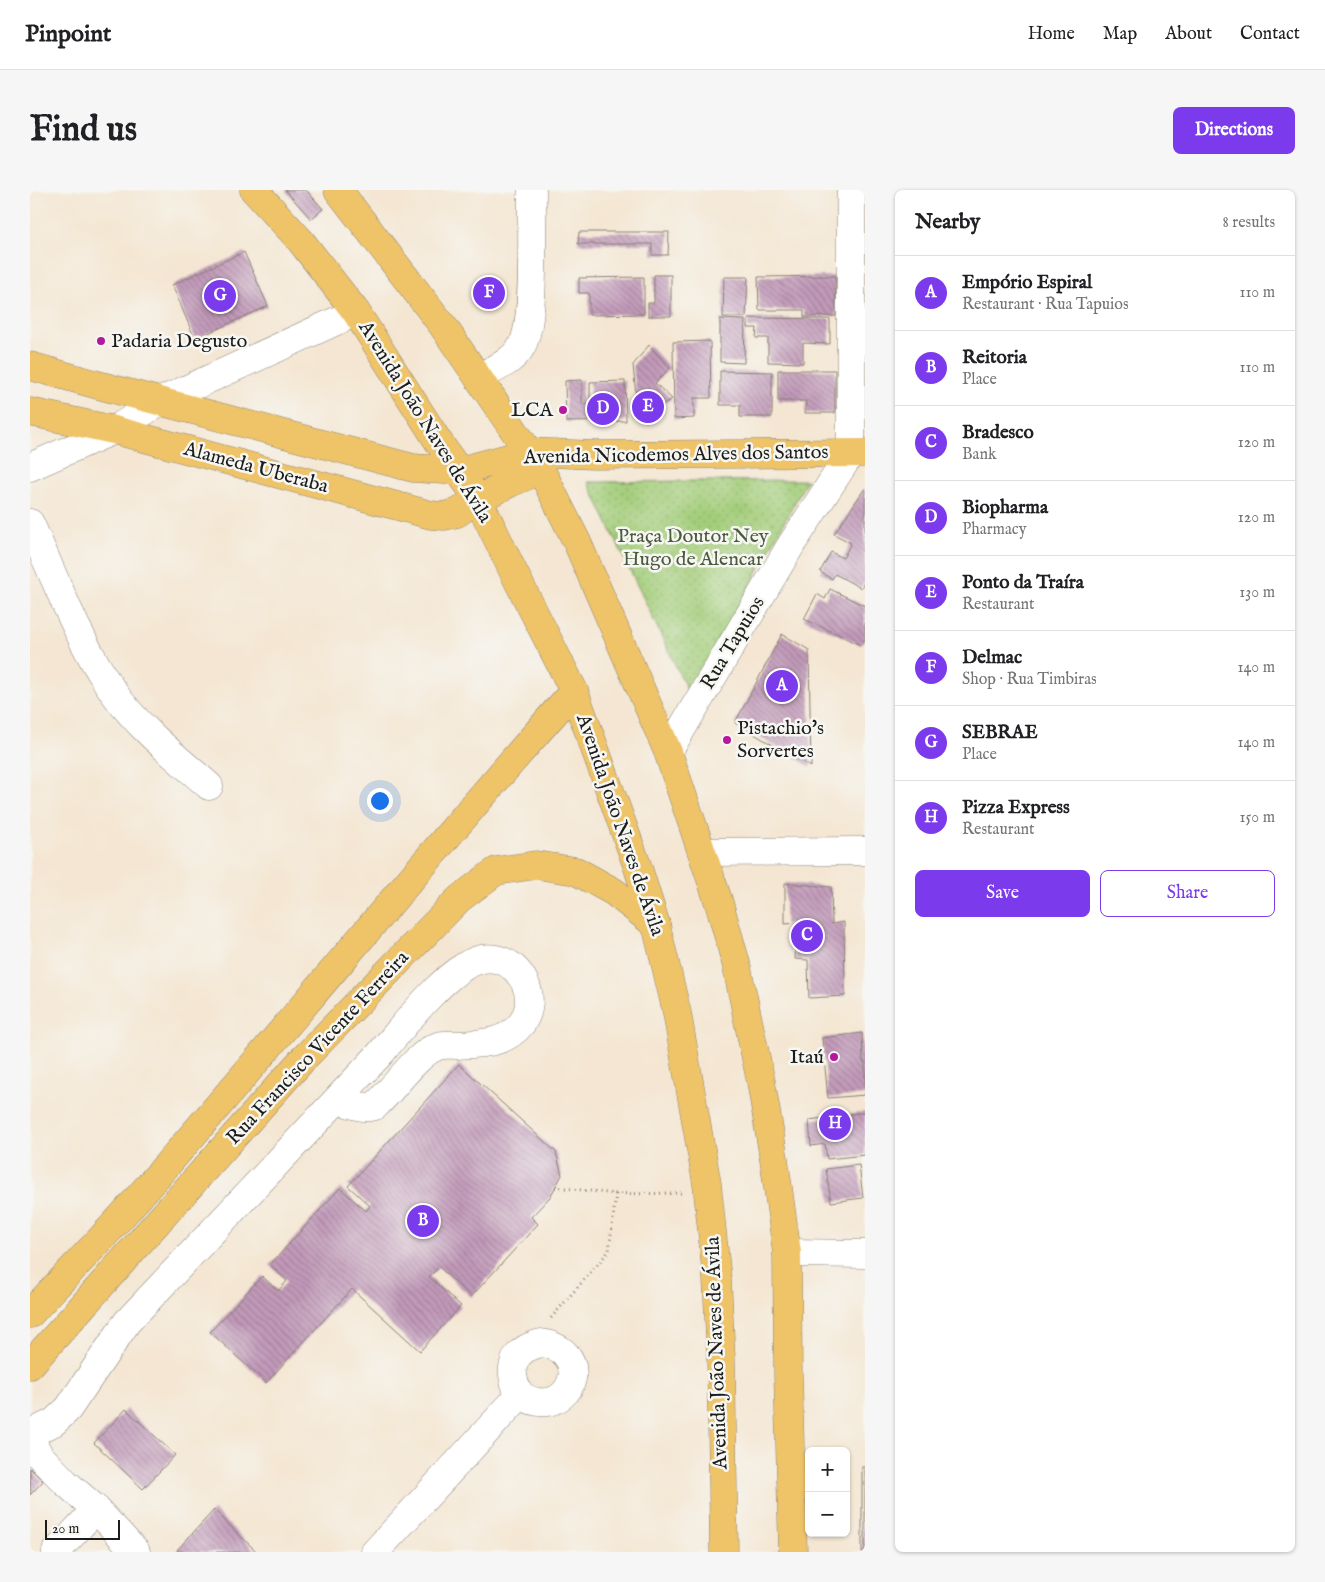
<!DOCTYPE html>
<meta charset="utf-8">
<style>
body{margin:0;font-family:"IM FELL English",serif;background:#f6f6f6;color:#202124}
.controls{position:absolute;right:15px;bottom:15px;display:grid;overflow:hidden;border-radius:8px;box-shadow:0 1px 4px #0004}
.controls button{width:45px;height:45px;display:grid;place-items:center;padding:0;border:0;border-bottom:1px solid #e0e0e0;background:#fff;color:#202124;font:25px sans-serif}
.scale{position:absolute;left:15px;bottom:12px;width:75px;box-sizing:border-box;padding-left:5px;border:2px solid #1c1c1c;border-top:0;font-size:14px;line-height:18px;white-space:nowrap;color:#1c1c1c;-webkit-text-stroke:4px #f6f6f2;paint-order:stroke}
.you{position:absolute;left:349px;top:610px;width:18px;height:18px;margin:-12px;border:4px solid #fff;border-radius:50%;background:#1a73e8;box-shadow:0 0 0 8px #1a73e833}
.badge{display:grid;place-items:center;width:32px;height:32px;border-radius:50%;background:#7c3aed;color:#fff;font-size:16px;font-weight:700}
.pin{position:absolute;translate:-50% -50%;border:2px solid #fff;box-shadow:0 1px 5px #0006}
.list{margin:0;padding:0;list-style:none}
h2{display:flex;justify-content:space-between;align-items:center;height:65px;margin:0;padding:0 20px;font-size:21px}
h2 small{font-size:16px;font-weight:400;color:#757577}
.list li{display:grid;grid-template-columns:32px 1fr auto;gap:15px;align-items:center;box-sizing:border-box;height:75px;padding:0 20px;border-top:1px solid #e0e0e0}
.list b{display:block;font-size:19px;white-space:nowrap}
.list p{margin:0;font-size:16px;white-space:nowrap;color:#757577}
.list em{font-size:16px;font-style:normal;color:#757577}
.actions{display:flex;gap:10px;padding:15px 20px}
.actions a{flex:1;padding:11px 0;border:1px solid #7c3aed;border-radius:8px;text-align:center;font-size:18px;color:#7c3aed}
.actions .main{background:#7c3aed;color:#fff}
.map{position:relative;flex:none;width:835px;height:1362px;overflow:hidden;border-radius:8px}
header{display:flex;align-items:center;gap:30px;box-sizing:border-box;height:70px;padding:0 25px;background:#fff;border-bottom:1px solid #e0e0e0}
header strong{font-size:24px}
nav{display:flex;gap:28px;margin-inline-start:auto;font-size:18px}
.intro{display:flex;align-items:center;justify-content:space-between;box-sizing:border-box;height:120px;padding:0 30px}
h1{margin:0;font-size:35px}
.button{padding:12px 22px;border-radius:8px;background:#7c3aed;color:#fff;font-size:18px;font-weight:700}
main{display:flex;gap:30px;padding:0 30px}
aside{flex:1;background:#fff;border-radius:8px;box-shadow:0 1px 4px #0004}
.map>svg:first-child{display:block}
.park{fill:url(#park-dots);stroke:#60744a}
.building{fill:url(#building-back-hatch)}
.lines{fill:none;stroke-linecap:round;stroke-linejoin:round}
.minor-casing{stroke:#888177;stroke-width:29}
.major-casing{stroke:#888177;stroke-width:29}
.path{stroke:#888177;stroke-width:3;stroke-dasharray:1 4;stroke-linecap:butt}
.minor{stroke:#fff;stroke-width:28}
.major{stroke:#efc469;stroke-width:28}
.poi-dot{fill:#b5179e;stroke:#f6f6f2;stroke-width:2}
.labels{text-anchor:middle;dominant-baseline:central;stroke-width:5;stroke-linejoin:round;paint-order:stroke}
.poi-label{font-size:20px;fill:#1c1c1c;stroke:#f6f6f2;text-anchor:start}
.street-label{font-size:20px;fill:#1c1c1c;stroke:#f6f6f2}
.park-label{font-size:20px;fill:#4b5a3d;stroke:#f6f6f2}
</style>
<header>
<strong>Pinpoint</strong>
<nav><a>Home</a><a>Map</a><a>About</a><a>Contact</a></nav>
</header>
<div class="intro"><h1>Find us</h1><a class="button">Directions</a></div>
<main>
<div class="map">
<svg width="835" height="1362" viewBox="0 0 835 1362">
<defs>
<pattern id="park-dots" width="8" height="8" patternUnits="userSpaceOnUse" patternTransform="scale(1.25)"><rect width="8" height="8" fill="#a3cd79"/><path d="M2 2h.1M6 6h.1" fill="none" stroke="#8caf68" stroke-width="1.8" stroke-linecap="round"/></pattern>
<pattern id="building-back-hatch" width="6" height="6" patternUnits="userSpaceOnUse" patternTransform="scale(1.25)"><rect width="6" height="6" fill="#c29aba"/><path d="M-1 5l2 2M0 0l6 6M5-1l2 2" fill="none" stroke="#9d7d96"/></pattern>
</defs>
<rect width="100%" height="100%" fill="#f6f6f2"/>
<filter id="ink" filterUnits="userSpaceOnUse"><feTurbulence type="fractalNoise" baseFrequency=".02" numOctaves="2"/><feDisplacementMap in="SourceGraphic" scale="10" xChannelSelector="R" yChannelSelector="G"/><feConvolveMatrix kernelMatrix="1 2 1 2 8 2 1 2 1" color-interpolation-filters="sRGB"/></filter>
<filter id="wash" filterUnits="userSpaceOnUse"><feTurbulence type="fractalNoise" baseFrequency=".0096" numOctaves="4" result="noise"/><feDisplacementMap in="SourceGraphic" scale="20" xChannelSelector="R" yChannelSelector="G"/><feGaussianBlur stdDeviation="1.12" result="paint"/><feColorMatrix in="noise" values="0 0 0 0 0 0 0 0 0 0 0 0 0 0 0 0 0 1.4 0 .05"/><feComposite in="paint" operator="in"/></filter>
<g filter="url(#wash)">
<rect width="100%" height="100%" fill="#f4e6d2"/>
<polygon class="park" points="777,290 660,506 558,292"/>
<g id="blocks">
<g class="building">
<polygon points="255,0 276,0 293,19 281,29"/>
<polygon points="549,42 639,42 638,65 622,65 622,54 548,54"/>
<polygon points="214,62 238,116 165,149 142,95"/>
<polygon points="624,85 641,85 641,126 618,126 618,113 624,113"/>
<polygon points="805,86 806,126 774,127 774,120 729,120 728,87"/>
<polygon points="614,87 614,124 559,125 559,103 549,103 549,88"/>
<polygon points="694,87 718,87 716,127 693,127"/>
<polygon points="718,128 800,129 800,154 773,153 773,173 738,172 738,148 726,148 727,138 718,138"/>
<polygon points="690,129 715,130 714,173 690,172"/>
<polygon points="680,151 681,208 664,208 664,228 644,229 643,152"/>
<polygon points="619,155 640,178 625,193 642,209 616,225 608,226 603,175"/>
<polygon points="748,180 805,180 805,223 775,223 776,211 748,211"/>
<polygon points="690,181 742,182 742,227 710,227 710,215 690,215"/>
<polygon points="552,190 552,214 560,214 560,192 595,191 596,231 536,232 535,191"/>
<polygon points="835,298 835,391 831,398 805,384 802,389 790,382 801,362 813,368 821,353 804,344"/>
<polygon points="800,399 835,416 835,448 831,455 774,429 787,404 795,409"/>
<polygon points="752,444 779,460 781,577 705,533"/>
<polygon points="755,693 801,697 802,734 814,732 815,806 779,808 778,770 765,769 767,733 755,734"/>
<polygon points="832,843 833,872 835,872 835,905 798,908 792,848"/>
<polygon points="429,874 526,962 532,985 520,1007 501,1027 508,1034 441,1107 409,1077 399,1087 431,1116 390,1161 322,1099 236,1193 180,1142 232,1086 248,1101 257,1091 240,1075 310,998 336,1021 340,1016 318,996"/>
<polygon points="835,922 835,965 797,969 795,954 781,956 779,930"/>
<polygon points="829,975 833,1008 801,1012 796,979"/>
<polygon points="96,1219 145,1265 113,1299 64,1253"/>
<rect x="832" y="1277" width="3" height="85"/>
<polygon points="0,1278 13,1291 0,1305"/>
<polygon points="184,1320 227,1362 150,1362 147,1360"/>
</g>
</g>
</g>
<g filter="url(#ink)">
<use href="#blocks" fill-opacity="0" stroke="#888177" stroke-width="1"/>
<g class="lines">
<g class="minor-casing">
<g id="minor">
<path d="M 449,187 C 464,179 480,173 490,159 C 507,137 501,32 502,0"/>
<polyline points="0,277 84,240 131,211 326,122"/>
<path d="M 0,333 C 26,390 48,451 84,503 C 109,538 147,568 179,596"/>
<polyline points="638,562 761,355 821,263 821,0"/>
<polyline points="672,662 835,661"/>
<polyline points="757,1063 835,1064"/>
<path d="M 511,1153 C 561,1160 545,1217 509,1212 C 502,1212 496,1208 490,1205 C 476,1179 482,1160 511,1153 Z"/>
<polyline points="26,1362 66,1319"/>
<path d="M 106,1362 L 66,1319 L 36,1293 L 9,1265 L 2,1251 L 4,1242 L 24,1232 L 38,1219 L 97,1132 L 349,865 C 372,838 405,794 435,776 C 459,761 483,769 495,793 C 501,806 500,821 492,833 C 476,854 451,854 427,855 C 420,855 414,854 408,856 C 387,863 363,900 345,916 C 333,920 319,913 307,910"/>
<polyline points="345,1362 490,1205"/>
</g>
</g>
<g class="major-casing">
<g id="major">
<polyline points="224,0 270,50 326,122 408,251 448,309 485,385 544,501 607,675 626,735 647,823 677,994 687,1089 691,1169 694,1362"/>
<polyline points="308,0 413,136 511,280 547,352 638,562 689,713 706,773 731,892 744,969 757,1063 758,1184 763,1362"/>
<polyline points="0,176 68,195 383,278 429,281 500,262 563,265 835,263"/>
<polyline points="0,222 84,240 401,325 414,326 427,323 448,309 480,293 511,280"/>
<path d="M 0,1124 C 30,1091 61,1060 91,1027 C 245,854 390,673 544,501"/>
<polyline points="0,1175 274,868 429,709 466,681 506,675 546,681 584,702 626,735"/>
</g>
</g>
<g class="path">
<polyline points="525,997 586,1004"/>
<polyline points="521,1128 579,1061 586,1004 653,1003"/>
</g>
<use href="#minor" class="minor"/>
<use href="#major" class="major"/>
</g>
</g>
<g class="poi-dot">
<circle cx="71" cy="151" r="5"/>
<circle cx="533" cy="220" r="5"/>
<circle cx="697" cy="550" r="5"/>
<circle cx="804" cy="867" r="5"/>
</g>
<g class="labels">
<g class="poi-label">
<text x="81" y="151">Padaria Degusto</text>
<text x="523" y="220" text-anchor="end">LCA</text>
<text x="707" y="538">Pistachio's<tspan x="707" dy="23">Sorvertes</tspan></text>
<text x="794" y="867" text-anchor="end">Itaú</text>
</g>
<g class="street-label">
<text transform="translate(395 232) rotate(58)">Avenida João Naves de Ávila</text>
<text transform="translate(646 265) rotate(-1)">Avenida Nicodemos Alves dos Santos</text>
<text transform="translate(226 278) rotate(15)">Alameda Uberaba</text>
<text transform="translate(703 453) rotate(-59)">Rua Tapuios</text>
<text transform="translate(590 635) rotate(71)">Avenida João Naves de Ávila</text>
<text transform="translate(288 858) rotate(-47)">Rua Francisco Vicente Ferreira</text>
<text transform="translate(687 1163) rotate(-92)">Avenida João Naves de Ávila</text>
</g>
<g class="park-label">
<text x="663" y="346">Praça Doutor Ney<tspan x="663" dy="23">Hugo de Alencar</tspan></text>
</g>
</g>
</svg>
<div class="controls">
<button>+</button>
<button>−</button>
</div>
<div class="scale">20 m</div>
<div class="you"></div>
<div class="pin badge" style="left:752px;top:496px">A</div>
<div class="pin badge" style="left:393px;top:1031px">B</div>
<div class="pin badge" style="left:777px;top:746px">C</div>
<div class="pin badge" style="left:573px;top:219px">D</div>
<div class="pin badge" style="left:618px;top:217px">E</div>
<div class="pin badge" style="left:459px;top:103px">F</div>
<div class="pin badge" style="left:190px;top:106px">G</div>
<div class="pin badge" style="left:805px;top:934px">H</div>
</div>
<aside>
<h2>Nearby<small>8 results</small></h2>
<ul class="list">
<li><span class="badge">A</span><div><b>Empório Espiral</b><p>Restaurant · Rua Tapuios</p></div><em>110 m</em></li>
<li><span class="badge">B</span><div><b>Reitoria</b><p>Place</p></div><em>110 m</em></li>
<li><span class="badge">C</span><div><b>Bradesco</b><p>Bank</p></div><em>120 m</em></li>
<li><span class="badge">D</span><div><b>Biopharma</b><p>Pharmacy</p></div><em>120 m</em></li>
<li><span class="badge">E</span><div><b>Ponto da Traíra</b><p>Restaurant</p></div><em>130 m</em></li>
<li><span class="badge">F</span><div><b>Delmac</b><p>Shop · Rua Timbiras</p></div><em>140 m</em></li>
<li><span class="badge">G</span><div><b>SEBRAE</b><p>Place</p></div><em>140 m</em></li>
<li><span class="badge">H</span><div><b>Pizza Express</b><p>Restaurant</p></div><em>150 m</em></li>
</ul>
<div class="actions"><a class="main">Save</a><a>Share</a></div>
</aside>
</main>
